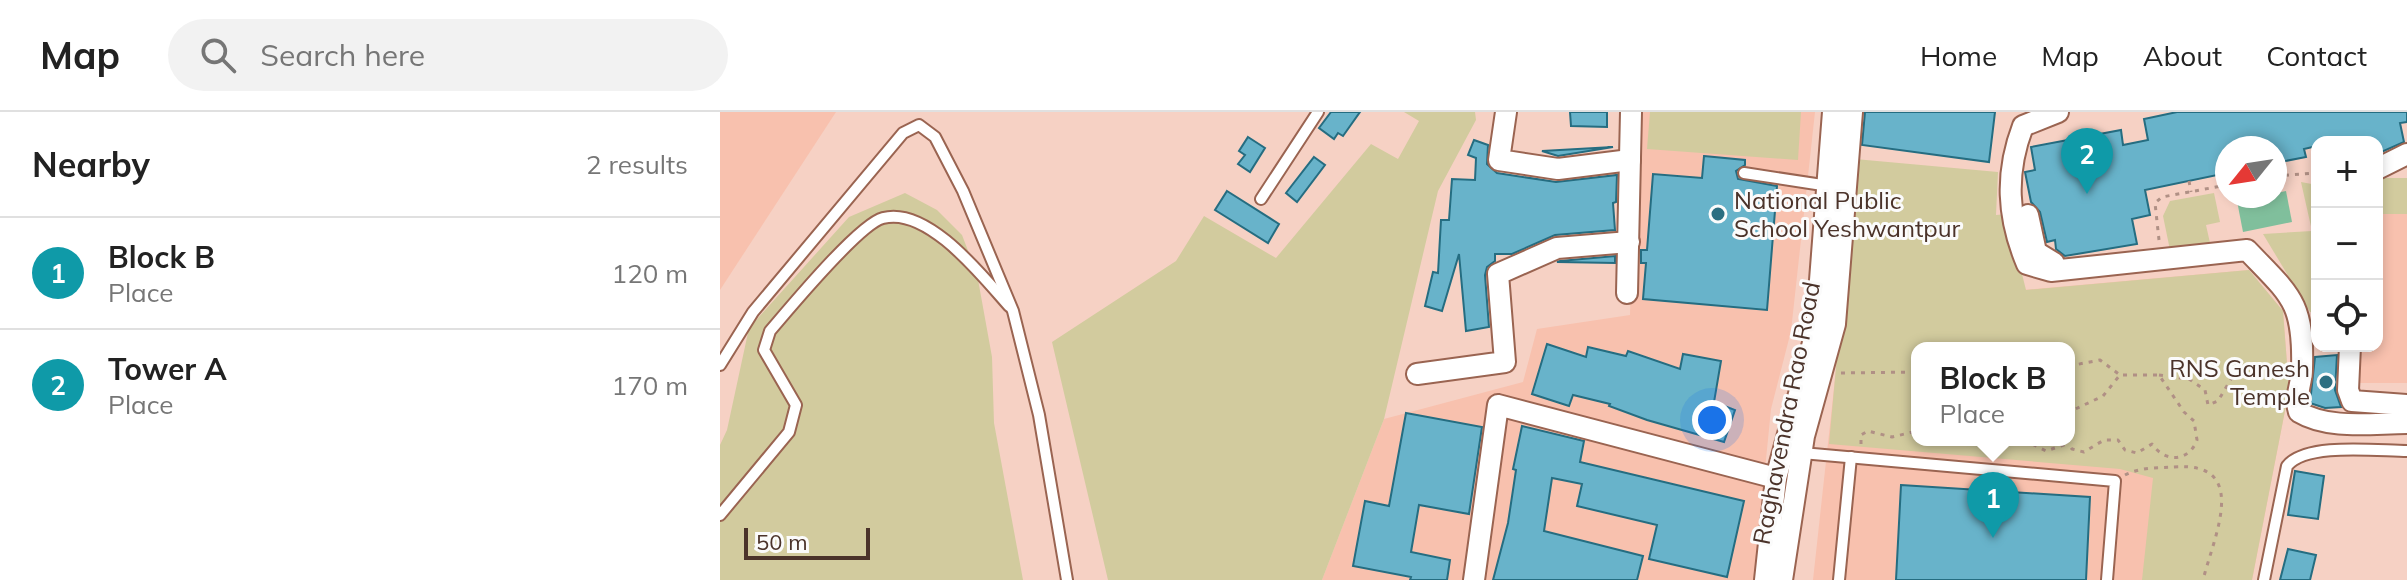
<!DOCTYPE html>
<meta charset="utf-8">
<style>
body{margin:0;font-family:Mulish,sans-serif;background:#f2f2f2;color:#222}
.controls{position:absolute;right:24px;top:24px;display:grid;overflow:hidden;border-radius:16px;box-shadow:0 4px 12px #0003}
.controls button{width:72px;height:72px;display:grid;place-items:center;padding:0;border:0;border-bottom:2px solid #e0e0e0;background:#fff;color:#222;font:40px sans-serif}
.compass{position:absolute;left:1495px;top:24px;width:72px;height:72px;border-radius:50%;background:#fff;box-shadow:0 4px 12px #0003;rotate:240deg}
.scale{position:absolute;left:24px;bottom:20px;width:126px;box-sizing:border-box;padding-left:8px;border:4px solid #4b332a;border-top:0;font-size:22px;line-height:28px;white-space:nowrap;color:#4b332a;-webkit-text-stroke:6px #fbfbfb;paint-order:stroke}
.you{position:absolute;left:992px;top:308px;width:28px;height:28px;margin:-20px;border:6px solid #fff;border-radius:50%;background:#1a73e8;box-shadow:0 0 0 12px #1a73e833}
.badge{display:grid;place-items:center;width:52px;height:52px;border-radius:50%;background:#0b8043;color:#fff;font-size:26px;font-weight:700}
.pin{position:absolute;translate:-50% -66px;filter:drop-shadow(0 2px 4px #0008)}
.pin::after{content:'';position:absolute;top:42px;width:28px;height:24px;background:inherit;clip-path:polygon(0 0,100% 0,50% 100%)}
.popup{position:absolute;left:1191px;top:230px;width:164px;height:104px;box-sizing:border-box;display:grid;place-content:center;border-radius:16px;background:#fff;filter:drop-shadow(0 2px 6px #0005);font-size:26px;white-space:nowrap;color:#767676}
.popup b{font-size:30px;color:#222}
.popup::after{content:'';position:absolute;left:50%;top:100%;margin-left:-16px;border:16px solid transparent;border-top-color:#fff}
.list{margin:0;padding:0;list-style:none}
h2{display:flex;justify-content:space-between;align-items:center;height:104px;margin:0;padding:0 32px;font-size:34px}
h2 small{font-size:26px;font-weight:400;color:#767676}
.list li{display:grid;grid-template-columns:52px 1fr auto;gap:24px;align-items:center;box-sizing:border-box;height:112px;padding:0 32px;border-top:2px solid #e0e0e0}
.list b{display:block;font-size:30px;white-space:nowrap}
.list p{margin:0;font-size:26px;white-space:nowrap;color:#767676}
.list em{font-size:26px;font-style:normal;color:#767676}
.icon{flex:none;width:44px;height:44px;fill:none;stroke:currentColor;stroke-width:2;stroke-linecap:round;stroke-linejoin:round}
.map{position:relative;flex:none;width:1687px;height:468px;overflow:hidden}
header{display:flex;align-items:center;gap:48px;box-sizing:border-box;height:112px;padding:0 40px;background:#fff;border-bottom:2px solid #e0e0e0}
header strong{font-size:38px}
nav{display:flex;gap:44px;margin-inline-start:auto;font-size:28px}
.search{width:560px;height:72px;background:#f2f2f2;display:flex;align-items:center;gap:20px;box-sizing:border-box;padding:0 28px;border-radius:44px;color:#767676;font-size:30px}
main{display:flex}
aside{flex:1;background:#fff}
.map>svg:first-child{display:block}
.built{fill:#f8c1ae;fill-rule:evenodd}
.green{fill:#d2cb9e;fill-rule:evenodd}
.water{fill:#80bf9c}
.building{fill:#68b3ca;stroke:#256d81;stroke-width:2}
.lines{fill:none;stroke-linecap:round;stroke-linejoin:round}
.service-casing{stroke:#9a6451;stroke-width:14}
.minor-casing{stroke:#9a6451;stroke-width:24}
.path{stroke:#b09085;stroke-width:3;stroke-dasharray:4 6;stroke-linecap:butt}
.service{stroke:#fff;stroke-width:10}
.minor{stroke:#fff;stroke-width:20}
.poi-dot{fill:#2c6e81;stroke:#fbfbfb;stroke-width:3}
.labels{text-anchor:middle;dominant-baseline:central;stroke-width:6;stroke-linejoin:round;paint-order:stroke}
.poi-label{font-size:24px;fill:#4b332a;stroke:#fbfbfb;text-anchor:start}
.street-label{font-size:24px;fill:#4b332a;stroke:#fbfbfb}
</style>
<header>
<strong>Map</strong>
<div class="search"><svg class="icon" aria-label="search" viewBox="0 0 24 24"><circle cx="10" cy="10" r="6"/><path d="M15 15l6 6"/></svg>Search here</div>
<nav><a>Home</a><a>Map</a><a>About</a><a>Contact</a></nav>
</header>
<main>
<aside>
<h2>Nearby<small>2 results</small></h2>
<ul class="list">
<li><span class="badge" style="background:#0f9aa8">1</span><div><b>Block B</b><p>Place</p></div><em>120 m</em></li>
<li><span class="badge" style="background:#0f9aa8">2</span><div><b>Tower A</b><p>Place</p></div><em>170 m</em></li>
</ul>
</aside>
<div class="map">
<svg width="1687" height="468" viewBox="0 0 1687 468">
<rect width="100%" height="100%" fill="#f6d1c4"/>
<g class="built">
<polygon points="0,0 116,0 0,178"/>
<polygon points="915,0 1095,0 1071,219 1051,297 1034,468 602,468 664,307 803,270 817,217 910,203"/>
<polygon points="1657,102 1687,102 1687,271 1637,271 1636,234 1657,234"/>
<path d="M 1529,158 L 1563,199 L 1569,278 L 1532,468 L 1093,468 L 1123,194 ZM 1197,236 L 1349,236 L 1349,328 L 1197,328 Z"/>
</g>
<g class="green">
<polygon points="684,0 755,0 756,8 718,79 664,307 602,468 388,468 332,230 456,149 484,104 556,146 651,32 678,47 699,9"/>
<polygon points="930,0 1081,0 1078,48 927,37"/>
<path d="M 1135,47 L 1278,60 L 1276,103 L 1287,102 L 1306,178 L 1529,158 L 1563,199 L 1569,278 L 1532,468 L 1422,468 L 1433,366 L 1400,357 L 1109,332 ZM 1197,236 L 1349,236 L 1349,328 L 1197,328 Z"/>
<rect x="1657" y="66" width="30" height="36"/>
<polygon points="1581,70 1597,73 1597,200 1590,200 1543,122 1592,119"/>
<polygon points="185,81 217,98 242,123 257,162 272,245 274,311 303,468 0,468 0,333 7,318 29,216 129,105"/>
<polygon points="1494,81 1500,110 1486,113 1490,131 1450,138 1443,104 1450,89"/>
</g>
<polygon class="water" points="1566,79 1572,110 1523,120 1517,89"/>
<g class="building">
<polygon points="611,0 640,0 623,24 618,21 614,27 599,16"/>
<polygon points="850,0 887,0 887,15 851,14"/>
<polygon points="1145,0 1275,0 1269,50 1142,33"/>
<polygon points="1457,0 1687,0 1687,10 1680,11 1684,30 1657,42 1657,30 1597,30 1597,34 1584,37 1586,45 1555,51 1555,36 1507,36 1507,61 1425,78 1430,103 1412,107 1417,132 1345,144 1336,137 1335,128 1327,130 1320,100 1311,90 1305,60 1315,58 1311,35 1401,18 1403,33 1428,28 1424,7"/>
<polygon points="528,25 545,36 530,60 518,52 525,43 519,39"/>
<polygon points="754,28 768,33 767,52 777,61 836,70 897,63 896,90 893,91 895,118 835,123 792,142 775,142 775,149 767,155 765,163 769,215 746,219 739,142 722,199 705,194 713,160 718,161 721,108 729,108 732,67 755,68 756,46 748,43"/>
<polygon points="893,35 838,44 822,39"/>
<polygon points="984,44 1025,48 1025,53 1016,59 1018,67 1057,74 1047,198 923,187 926,151 921,151 921,138 927,138 933,62 982,66"/>
<polygon points="594,45 605,53 577,90 566,81"/>
<polygon points="507,79 559,112 548,131 495,98"/>
<polygon points="895,144 895,151 837,150 840,149"/>
<polygon points="827,232 866,245 868,235 906,244 908,239 960,257 963,242 1001,249 994,290 1015,298 1004,330 927,308 889,294 890,292 853,283 849,294 812,282"/>
<polygon points="1617,243 1615,278 1621,295 1605,296 1590,291 1595,245"/>
<polygon points="686,301 762,315 749,402 699,393 691,440 730,448 727,468 690,468 691,465 633,454 645,389 669,394"/>
<polygon points="802,314 864,329 860,350 1024,389 1007,465 929,447 937,413 857,394 862,372 832,366 824,419 923,444 917,468 773,468 788,411 796,358 793,357"/>
<polygon points="1575,359 1604,364 1598,407 1568,403"/>
<polygon points="1181,373 1370,385 1366,468 1176,468"/>
<polygon points="1568,437 1596,443 1590,468 1560,468"/>
</g>
<g class="lines">
<g class="service-casing">
<g id="service">
<polyline points="1024,61 1109,74"/>
<polyline points="541,87 598,0"/>
<polyline points="0,253 33,200 183,21 199,13 215,25 243,79 293,199 319,303 347,468"/>
<polyline points="1082,341 1395,369 1387,468"/>
<path d="M 0,403 L 69,320 L 76,293 L 44,238 L 50,219 C 69,197 139,112 163,106 C 208,94 263,165 289,194"/>
<polyline points="1119,468 1131,345"/>
<path d="M 1544,468 L 1567,354 C 1586,330 1658,339 1687,339"/>
</g>
</g>
<g class="minor-casing">
<g id="minor">
<polyline points="786,0 779,48 838,57 910,48"/>
<path d="M 1338,0 L 1303,14 C 1285,61 1287,105 1307,152 L 1331,159 L 1527,138 C 1571,184 1584,190 1582,257 C 1582,272 1574,285 1579,300 C 1609,318 1652,311 1687,311"/>
<polyline points="1657,57 1687,42"/>
<polyline points="1308,103 1316,140 1334,151"/>
<polyline points="907,181 911,0"/>
<polyline points="1630,234 1628,278 1632,289 1687,293"/>
<polyline points="697,262 785,250 778,162 837,136 909,130"/>
<polyline points="754,468 778,293 1056,366"/>
<polyline points="1045,468 1056,366 1096,220 1113,0"/>
<polyline points="1062,468 1084,324 1115,212 1132,0"/>
</g>
</g>
<g class="path">
<polyline points="1555,64 1597,61"/>
<polyline points="1469,69 1471,80"/>
<polyline points="1439,128 1435,91 1442,85 1507,73"/>
<polyline points="1349,254 1380,248 1400,263"/>
<polyline points="1121,261 1197,260"/>
<polyline points="1439,263 1469,267 1485,278 1488,293 1498,289 1514,262"/>
<polyline points="1201,328 1228,333 1244,328"/>
<polyline points="1304,328 1326,339 1347,332"/>
<path d="M 1345,328 L 1352,337 L 1364,340 L 1384,328 L 1398,328 L 1405,338 L 1417,341 L 1432,332 C 1445,351 1469,350 1477,328 L 1474,309 L 1464,300 L 1439,263 L 1400,263 L 1383,284 L 1349,300"/>
<polyline points="1141,332 1141,323 1148,319 1172,325 1197,319"/>
<path d="M 1405,363 C 1420,355 1438,356 1454,355 C 1531,349 1494,424 1483,468"/>
</g>
<use href="#service" class="service"/>
<use href="#minor" class="minor"/>
</g>
<g class="poi-dot">
<circle cx="998" cy="102" r="8"/>
<circle cx="1606" cy="270" r="8"/>
</g>
<g class="labels">
<g class="poi-label">
<text x="1014" y="88">National Public<tspan x="1014" dy="28">School Yeshwantpur</tspan></text>
<text x="1590" y="256" text-anchor="end">RNS Ganesh<tspan x="1590" dy="28">Temple</tspan></text>
</g>
<g class="street-label">
<text transform="translate(1066 301) rotate(-79)">Raghavendra Rao Road</text>
</g>
</g>
</svg>
<div class="controls">
<button>+</button>
<button>−</button>
<button><svg class="icon" aria-label="locate" viewBox="0 0 24 24"><circle cx="12" cy="12" r="6"/><path d="M12 2v4M12 18v4M2 12h4M18 12h4"/></svg></button>
</div>
<svg class="compass" viewBox="-18 -18 36 36"><path d="M0-13l5 13h-10z" fill="#e53935"/><path d="M0 13l5-13h-10z" fill="#767676"/></svg>
<div class="scale">50 m</div>
<div class="you"></div>
<div class="pin badge" style="left:1273px;top:426px;background:#0f9aa8">1</div>
<div class="popup"><b>Block B</b>Place</div>
<div class="pin badge" style="left:1367px;top:82px;background:#0f9aa8">2</div>
</div>
</main>
